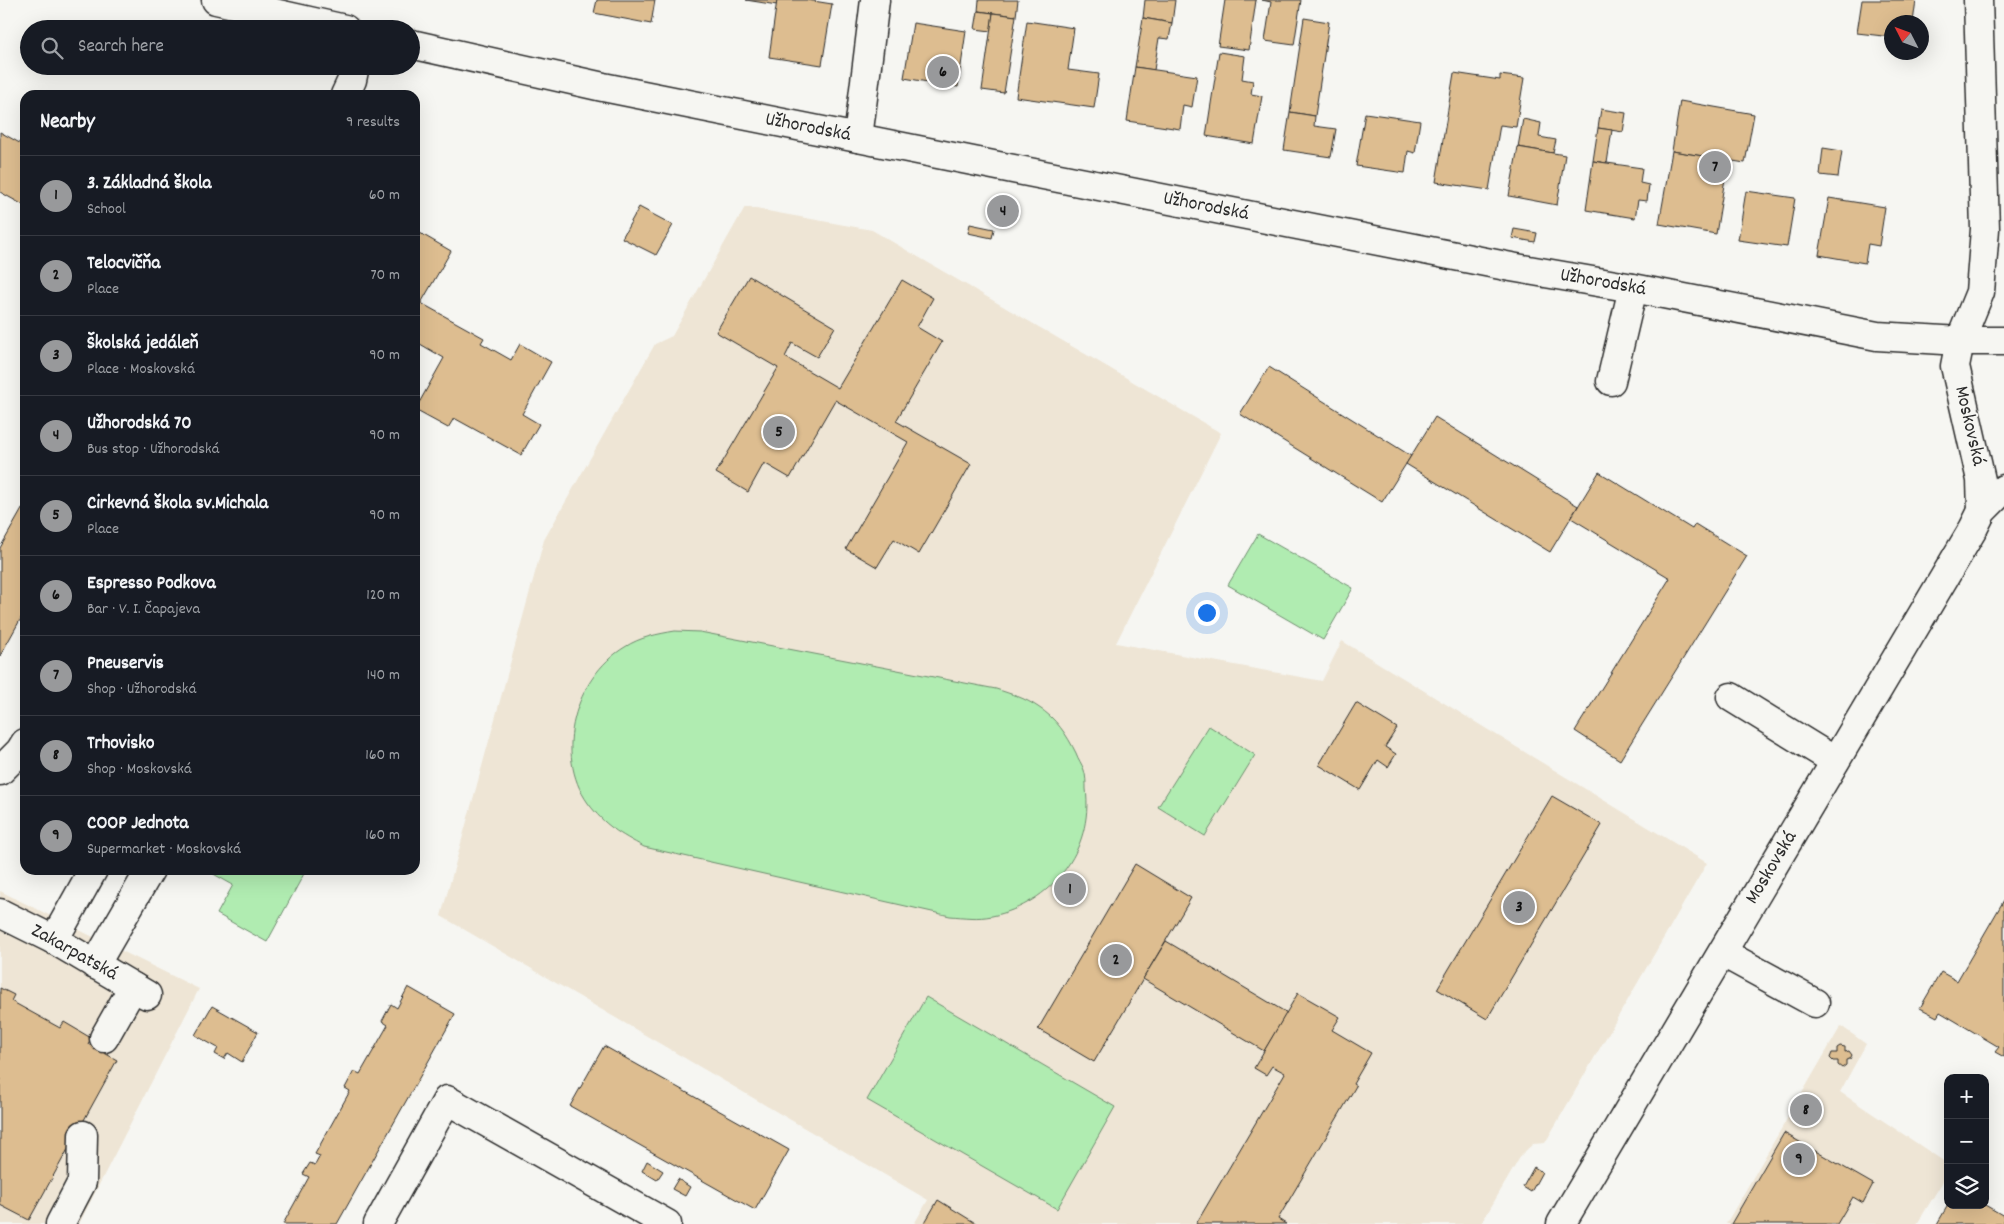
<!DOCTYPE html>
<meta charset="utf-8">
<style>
body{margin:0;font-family:Dekko,sans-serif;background:#242831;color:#f1f3f6}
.controls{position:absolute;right:15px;bottom:15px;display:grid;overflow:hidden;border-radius:10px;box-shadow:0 5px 20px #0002}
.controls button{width:45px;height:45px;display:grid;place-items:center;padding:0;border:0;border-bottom:1px solid #363941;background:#171b24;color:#f1f3f6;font:25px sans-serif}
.compass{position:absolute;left:1884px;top:15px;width:45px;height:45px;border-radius:50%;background:#171b24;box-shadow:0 5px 20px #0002;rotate:312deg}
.you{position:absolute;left:1206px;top:612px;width:18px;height:18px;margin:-12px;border:4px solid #fff;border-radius:50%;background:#1a73e8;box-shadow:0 0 0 8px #1a73e833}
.badge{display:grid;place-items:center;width:32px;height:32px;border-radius:50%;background:#98999b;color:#111;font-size:16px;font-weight:700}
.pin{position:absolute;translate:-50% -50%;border:2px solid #fff;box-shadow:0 1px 5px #0006}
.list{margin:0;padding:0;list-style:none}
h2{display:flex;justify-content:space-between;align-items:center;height:65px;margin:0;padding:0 20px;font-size:21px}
h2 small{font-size:16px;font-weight:400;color:#9ea1a6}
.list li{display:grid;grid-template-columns:32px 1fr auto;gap:15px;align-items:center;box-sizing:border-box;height:80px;padding:0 20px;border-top:1px solid #363941}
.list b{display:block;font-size:19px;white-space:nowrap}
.list p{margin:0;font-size:16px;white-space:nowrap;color:#9ea1a6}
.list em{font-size:16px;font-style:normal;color:#9ea1a6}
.icon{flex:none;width:28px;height:28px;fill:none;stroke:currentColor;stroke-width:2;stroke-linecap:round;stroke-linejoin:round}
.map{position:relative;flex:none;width:2004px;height:1224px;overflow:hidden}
.search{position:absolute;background:#171b24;box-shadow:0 5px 20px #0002;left:20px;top:20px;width:400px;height:55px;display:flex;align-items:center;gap:12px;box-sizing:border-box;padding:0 18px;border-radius:28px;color:#9ea1a6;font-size:19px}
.panel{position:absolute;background:#171b24;box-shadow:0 5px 20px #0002;left:20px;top:90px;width:400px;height:785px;border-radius:15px}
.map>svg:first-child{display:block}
.built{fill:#eee5d5}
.green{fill:#b0ecb1;stroke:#6e8c6e}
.building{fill:#ddbd90;stroke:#2b2b2b}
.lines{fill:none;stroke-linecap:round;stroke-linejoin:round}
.minor-casing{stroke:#2b2b2b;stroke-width:31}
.minor{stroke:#f6f6f2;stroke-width:28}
.labels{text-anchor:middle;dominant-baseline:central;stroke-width:4;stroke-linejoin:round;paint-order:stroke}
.street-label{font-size:20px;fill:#2b2b2b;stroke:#f6f6f2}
</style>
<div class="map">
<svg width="2004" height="1224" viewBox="0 0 2004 1224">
<rect width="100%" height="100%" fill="#f6f6f2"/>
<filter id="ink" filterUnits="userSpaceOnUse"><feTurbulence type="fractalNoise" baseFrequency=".02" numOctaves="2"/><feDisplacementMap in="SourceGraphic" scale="10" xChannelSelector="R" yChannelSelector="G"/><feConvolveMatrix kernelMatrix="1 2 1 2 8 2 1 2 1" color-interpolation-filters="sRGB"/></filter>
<g filter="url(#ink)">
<g class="built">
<polygon points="745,207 872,230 1221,433 1116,643 1322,681 1342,641 1707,863 1545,1143 1533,1144 1522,1154 1481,1224 914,1224 928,1200 441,916 544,540 655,344 672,336"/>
<polygon points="0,891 199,989 79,1224 0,1224"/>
<polygon points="1841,1026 1866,1044 1840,1092 1948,1164 1948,1173 1917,1224 1726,1224"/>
</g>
<g class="green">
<polygon points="1258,534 1353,588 1323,640 1228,585"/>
<path d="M 675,631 L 700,632 L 996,689 C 1011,694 1025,698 1038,707 C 1056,718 1067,735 1076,753 C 1078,759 1082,764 1084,770 C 1086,776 1086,783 1086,789 C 1094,850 1051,904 992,916 C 978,919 964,917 950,916 L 644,847 C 620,834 605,826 588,803 C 553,754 575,677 625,647 C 640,637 658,634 675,631 Z"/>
<polygon points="1209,726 1255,755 1205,836 1158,807"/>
<polygon points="211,870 306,870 267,942 217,914 233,885 210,872"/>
<polygon points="926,997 1115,1107 1057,1209 867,1100"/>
</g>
<g class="building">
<polygon points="597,0 655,0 651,24 594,13"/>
<polygon points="746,0 777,0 777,5"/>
<polygon points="777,0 807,0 832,4 822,65 769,57"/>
<polygon points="979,0 1018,0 1016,16 978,11"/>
<polygon points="1145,0 1175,0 1172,23 1143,18"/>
<polygon points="1225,0 1256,0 1249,50 1218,46"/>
<polygon points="1262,0 1301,0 1294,45 1265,41 1271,2"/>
<polygon points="1862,0 1916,0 1913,22 1892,22 1892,37 1857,33"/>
<polygon points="978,11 993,13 991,31 975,29"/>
<polygon points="993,13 1016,16 1004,93 982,90"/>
<polygon points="1143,18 1172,23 1169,39 1159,38 1154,70 1135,67"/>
<polygon points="1304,18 1329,22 1315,116 1290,112"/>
<polygon points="1027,21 1074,28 1068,70 1099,74 1094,108 1016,97"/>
<polygon points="913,23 966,31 958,87 904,78"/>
<polygon points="1219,52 1245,56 1242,79 1253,81 1251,94 1262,96 1254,144 1206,136"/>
<polygon points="1135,67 1197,76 1192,107 1183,105 1180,129 1127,121"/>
<polygon points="1454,73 1500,80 1500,75 1524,78 1516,127 1500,125 1489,190 1436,182"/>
<polygon points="1680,101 1754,114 1745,163 1672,151"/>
<polygon points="1601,109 1626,113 1623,132 1598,128"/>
<polygon points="1290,112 1315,116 1314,126 1336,129 1331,157 1284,150"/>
<polygon points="1365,113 1420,121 1415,153 1408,151 1405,173 1356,166"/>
<polygon points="1523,119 1541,123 1539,137 1556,140 1553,153 1518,147"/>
<polygon points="1598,128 1612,130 1607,163 1593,161"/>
<polygon points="0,132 25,146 25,206 0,192"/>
<polygon points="1518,147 1565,155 1557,205 1509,196"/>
<polygon points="1823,148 1842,151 1838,177 1820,175"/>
<polygon points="1672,151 1728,160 1716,234 1659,224"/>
<polygon points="1593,161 1642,168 1640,183 1649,185 1647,201 1638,200 1635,218 1586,210"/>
<polygon points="1746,191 1795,198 1787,247 1738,240"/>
<polygon points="1829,198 1885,207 1879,246 1868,244 1865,263 1819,255"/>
<polygon points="639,207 673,225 656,255 622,238"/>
<polygon points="970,224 994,229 992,238 968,233"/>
<polygon points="1514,229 1537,233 1535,242 1512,238"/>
<polygon points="420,233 451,251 421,303 484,338 481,343 511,360 520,344 551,362 522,414 539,424 521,455 454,418 448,428 415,410 444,358 415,341 415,242"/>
<polygon points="749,276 835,327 817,357 792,343 785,357 838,388 902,280 933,298 917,327 942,342 896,421 971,464 919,554 894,539 877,567 846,549 908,442 835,400 790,478 764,463 748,492 716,473 778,368 716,332"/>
<polygon points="1269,367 1411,456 1382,502 1240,414"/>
<polygon points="1435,417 1578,506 1550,552 1406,464"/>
<polygon points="1599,472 1692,529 1695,524 1747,556 1620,760 1575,731 1670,578 1571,518"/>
<polygon points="25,504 25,611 0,656 0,548"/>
<polygon points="1356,703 1397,728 1385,747 1396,754 1388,767 1378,760 1360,790 1319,765"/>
<polygon points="1552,796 1602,825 1487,1019 1437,989"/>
<polygon points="1135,864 1191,898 1094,1062 1038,1029"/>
<polygon points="2004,900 2004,1057 1995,1052 1999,1047 1940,1012 1937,1017 1920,1008 1941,972 1957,981"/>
<polygon points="1166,941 1287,1013 1264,1051 1143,979"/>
<polygon points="408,987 455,1014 337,1224 283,1224 309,1177 303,1174 310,1163 315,1165 320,1156 315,1154 350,1091 345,1088 354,1071 360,1074 388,1025 382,1021 391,1004 397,1008"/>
<polygon points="0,988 14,995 11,1001 60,1028 64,1022 91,1038 88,1044 117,1060 29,1220 0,1205"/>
<polygon points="1298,993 1340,1017 1332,1030 1371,1053 1353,1084 1356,1086 1278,1219 1286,1224 1196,1224 1285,1073 1272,1066 1266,1075 1254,1068"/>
<polygon points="212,1006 258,1032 242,1062 228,1053 224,1059 215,1054 218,1048 195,1035"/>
<polygon points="604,1046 789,1150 755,1210 570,1106"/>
<polygon points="1840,1046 1845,1047 1845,1052 1849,1051 1852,1055 1850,1059 1846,1060 1846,1065 1842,1068 1838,1065 1838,1061 1833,1061 1830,1058 1832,1053 1837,1053 1837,1048"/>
<polygon points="1784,1133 1873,1184 1863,1203 1853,1197 1837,1224 1731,1224"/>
<polygon points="647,1161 663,1171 657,1180 642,1171"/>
<polygon points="1534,1167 1542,1172 1531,1192 1523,1187"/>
<polygon points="678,1179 690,1187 685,1196 672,1189"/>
<polygon points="938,1200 977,1224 924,1224"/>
<polygon points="1948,1205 1985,1205 2004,1216 2004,1224 1937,1224"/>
</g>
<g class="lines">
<g class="minor-casing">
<g id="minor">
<polyline points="216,0 345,29"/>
<polyline points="1978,0 1985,229 1980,292 1960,341 1955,366 1981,480 1982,511"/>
<polyline points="411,44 603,87 1003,167 1511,267 1633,288 1877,336 1960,341 2004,341"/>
<polyline points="345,95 352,80 355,66"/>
<polyline points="858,138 875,0"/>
<polyline points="1611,381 1633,288"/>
<polyline points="1731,697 1835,761"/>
<polyline points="0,771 20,751 25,743"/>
<polyline points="0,913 54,940 147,995"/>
<polyline points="54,940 93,870"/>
<polyline points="1723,953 1815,1003"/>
<polyline points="95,965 150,870"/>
<polyline points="104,1038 133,987"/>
<polyline points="60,1224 82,1182 83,1135"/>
<polyline points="378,1224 447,1100 667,1224"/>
<polyline points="1561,1224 1973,529 1982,511 2004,489"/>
</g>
</g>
<use href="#minor" class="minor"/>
</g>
</g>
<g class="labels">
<g class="street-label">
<text transform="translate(808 128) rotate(11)">Užhorodská</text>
<text transform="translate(1206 207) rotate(11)">Užhorodská</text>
<text transform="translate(1603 283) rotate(10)">Užhorodská</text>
<text transform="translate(1969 426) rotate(77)">Moskovská</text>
<text transform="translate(1772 868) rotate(-59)">Moskovská</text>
<text transform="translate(74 953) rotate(29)">Zakarpatská</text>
</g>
</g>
</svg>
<div class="controls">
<button>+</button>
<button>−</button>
<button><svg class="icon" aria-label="layers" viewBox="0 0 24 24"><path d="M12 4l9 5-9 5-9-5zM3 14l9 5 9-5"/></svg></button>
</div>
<svg class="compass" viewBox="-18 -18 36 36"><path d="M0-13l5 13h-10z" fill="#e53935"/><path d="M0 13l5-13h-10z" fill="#9ea1a6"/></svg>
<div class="you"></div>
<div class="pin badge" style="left:1070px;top:889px">1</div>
<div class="pin badge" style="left:1116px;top:960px">2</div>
<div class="pin badge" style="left:1519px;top:907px">3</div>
<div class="pin badge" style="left:1003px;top:211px">4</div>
<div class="pin badge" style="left:779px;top:432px">5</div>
<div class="pin badge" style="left:943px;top:72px">6</div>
<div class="pin badge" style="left:1715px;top:167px">7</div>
<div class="pin badge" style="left:1806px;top:1110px">8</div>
<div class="pin badge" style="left:1799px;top:1159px">9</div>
<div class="search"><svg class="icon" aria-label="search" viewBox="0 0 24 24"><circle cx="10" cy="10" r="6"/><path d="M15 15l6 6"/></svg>Search here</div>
<section class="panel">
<h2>Nearby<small>9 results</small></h2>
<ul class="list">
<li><span class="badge">1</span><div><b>3. Základná škola</b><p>School</p></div><em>60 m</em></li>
<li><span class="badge">2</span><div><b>Telocvičňa</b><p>Place</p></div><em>70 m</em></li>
<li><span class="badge">3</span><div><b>Školská jedáleň</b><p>Place · Moskovská</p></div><em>90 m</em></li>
<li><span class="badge">4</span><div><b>Užhorodská 70</b><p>Bus stop · Užhorodská</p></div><em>90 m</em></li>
<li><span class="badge">5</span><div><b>Cirkevná škola sv.Michala</b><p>Place</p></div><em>90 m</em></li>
<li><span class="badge">6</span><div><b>Espresso Podkova</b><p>Bar · V. I. Čapajeva</p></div><em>120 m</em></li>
<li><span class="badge">7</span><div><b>Pneuservis</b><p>Shop · Užhorodská</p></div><em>140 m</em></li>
<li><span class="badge">8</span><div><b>Trhovisko</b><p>Shop · Moskovská</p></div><em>160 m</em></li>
<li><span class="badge">9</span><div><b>COOP Jednota</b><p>Supermarket · Moskovská</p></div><em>160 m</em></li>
</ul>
</section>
</div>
